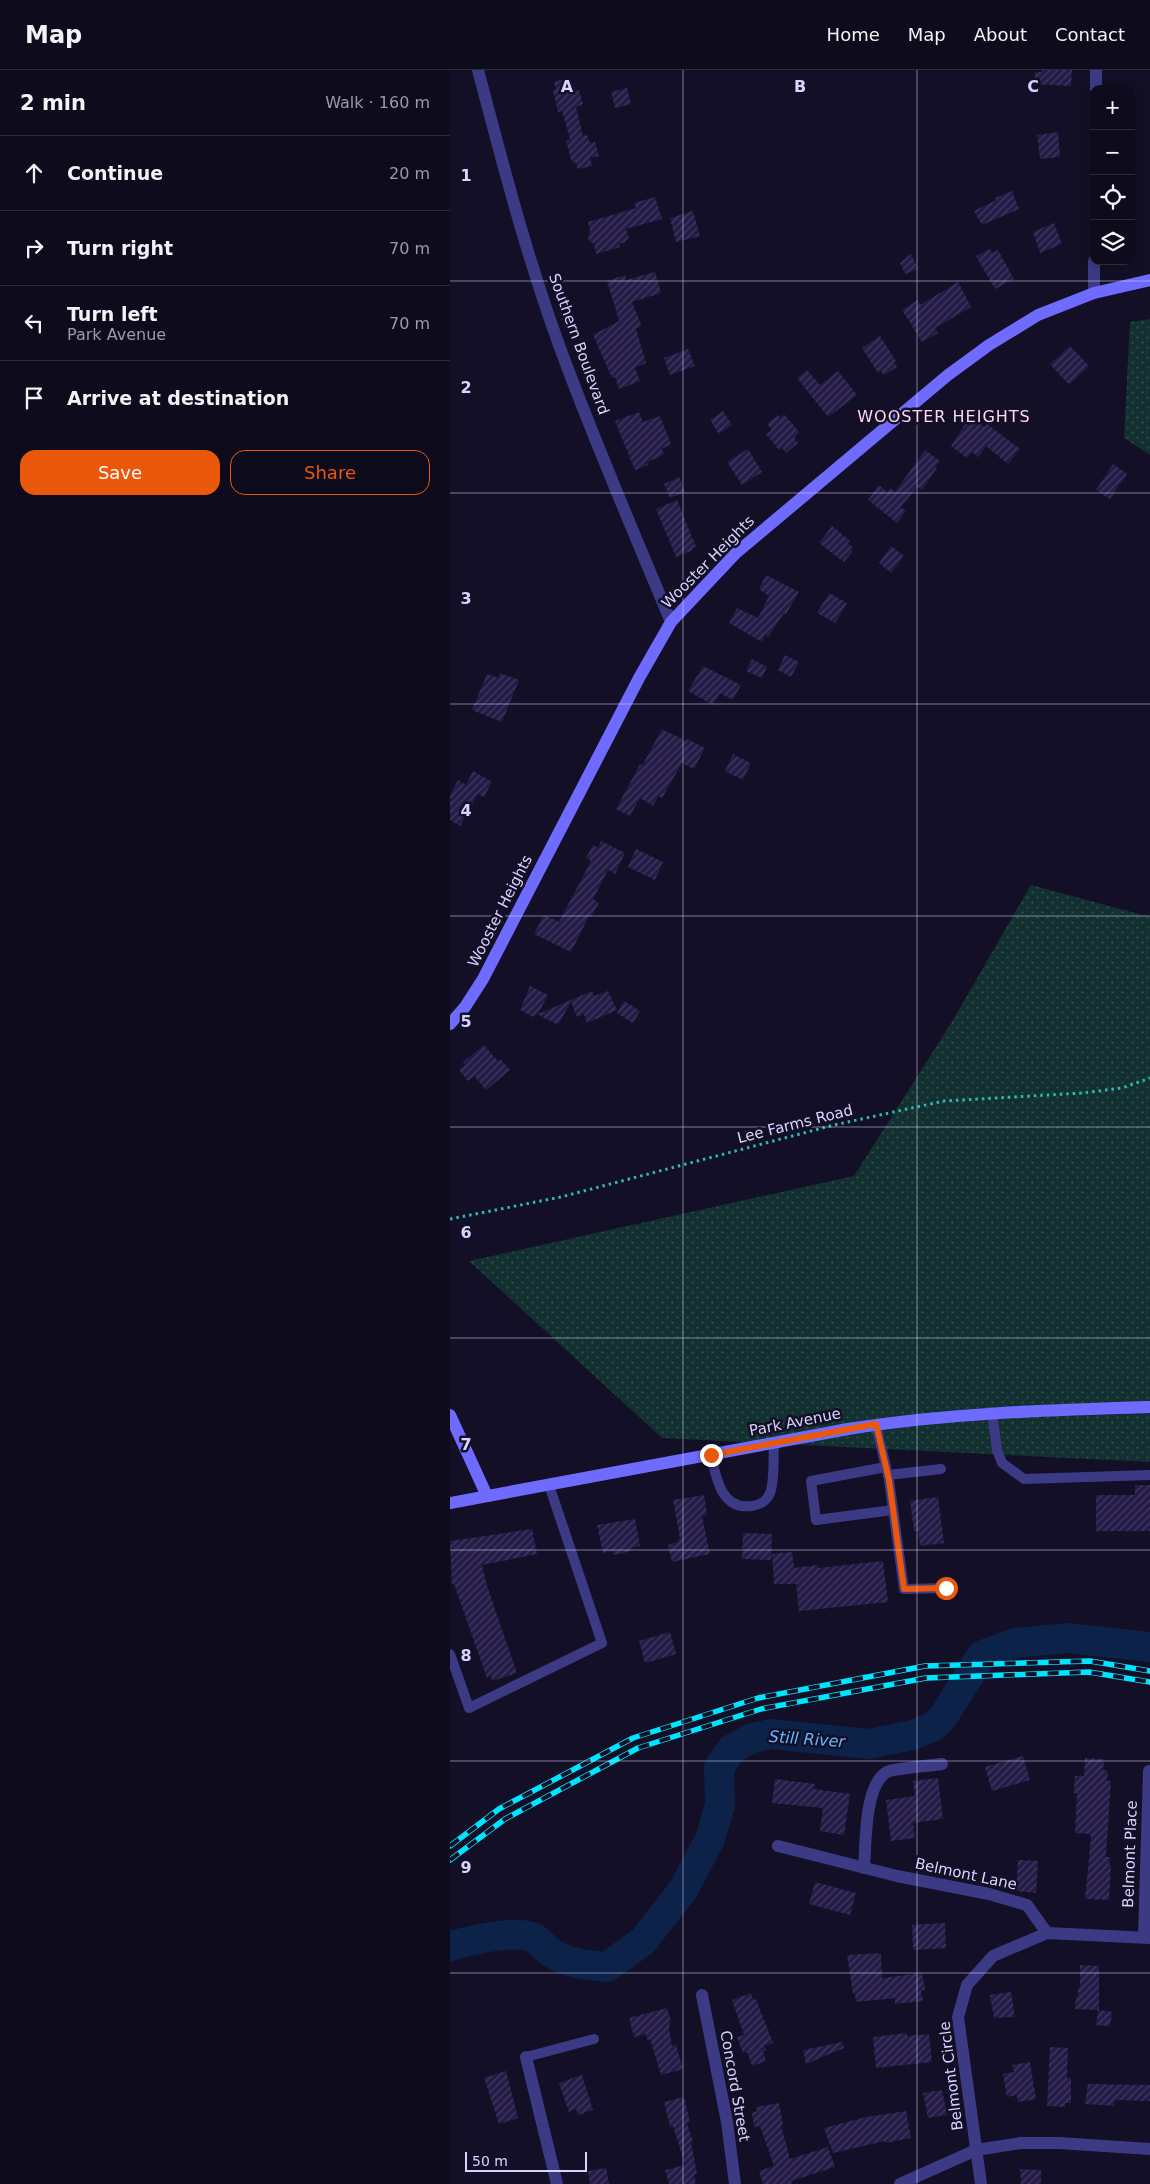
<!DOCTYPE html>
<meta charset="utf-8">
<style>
body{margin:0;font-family:"DejaVu Sans",sans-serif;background:#171425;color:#f1f3f6}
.controls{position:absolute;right:15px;top:15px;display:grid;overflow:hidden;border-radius:10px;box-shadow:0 2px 12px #0003}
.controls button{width:45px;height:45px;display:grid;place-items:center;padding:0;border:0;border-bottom:1px solid #2e2b3b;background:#0e0b1c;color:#f1f3f6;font:25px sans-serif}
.scale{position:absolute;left:15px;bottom:12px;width:122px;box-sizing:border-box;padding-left:5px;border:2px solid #d9d4ff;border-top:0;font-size:14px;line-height:18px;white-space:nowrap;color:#d9d4ff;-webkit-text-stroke:4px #130f26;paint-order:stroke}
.stop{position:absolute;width:15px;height:15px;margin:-11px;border:4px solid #ea580c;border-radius:50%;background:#fff}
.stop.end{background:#ea580c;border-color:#fff;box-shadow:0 1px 5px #0008}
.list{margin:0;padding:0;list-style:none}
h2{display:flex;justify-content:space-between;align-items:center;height:65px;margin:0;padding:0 20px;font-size:21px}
h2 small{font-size:16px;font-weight:400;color:#9b9ba3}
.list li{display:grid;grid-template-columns:32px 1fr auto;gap:15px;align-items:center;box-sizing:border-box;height:75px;padding:0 20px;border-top:1px solid #2e2b3b}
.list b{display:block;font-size:19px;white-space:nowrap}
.list p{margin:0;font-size:16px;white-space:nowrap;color:#9b9ba3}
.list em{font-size:16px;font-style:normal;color:#9b9ba3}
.actions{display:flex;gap:10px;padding:15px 20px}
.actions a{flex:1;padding:11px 0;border:1px solid #ea580c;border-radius:15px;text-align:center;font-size:18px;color:#ea580c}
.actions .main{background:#ea580c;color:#fff}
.icon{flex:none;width:28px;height:28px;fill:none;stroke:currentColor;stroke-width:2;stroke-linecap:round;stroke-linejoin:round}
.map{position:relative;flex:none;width:700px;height:2114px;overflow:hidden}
header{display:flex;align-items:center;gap:30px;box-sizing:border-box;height:70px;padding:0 25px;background:#0e0b1c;border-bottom:1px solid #2e2b3b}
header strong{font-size:24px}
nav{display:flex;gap:28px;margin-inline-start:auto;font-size:18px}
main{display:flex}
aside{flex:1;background:#0e0b1c}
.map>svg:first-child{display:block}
.park{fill:url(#park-dots)}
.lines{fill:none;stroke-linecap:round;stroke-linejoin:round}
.river{stroke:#0c2248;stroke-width:30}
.building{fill:url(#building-hatch)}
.path{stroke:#2fb8b0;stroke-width:3;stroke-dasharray:2.5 4;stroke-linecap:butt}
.lane{stroke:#3d3a85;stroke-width:10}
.street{stroke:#3d3a85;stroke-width:12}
.secondary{stroke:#6f6bff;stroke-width:12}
.rail-casing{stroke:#00e5ff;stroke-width:5.5}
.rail{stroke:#130f26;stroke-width:4;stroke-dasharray:11;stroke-linecap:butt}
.route{stroke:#ea580c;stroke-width:6}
.grid{fill:none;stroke:#d9d4ff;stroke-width:1;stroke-opacity:0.55}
.labels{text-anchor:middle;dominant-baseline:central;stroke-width:5;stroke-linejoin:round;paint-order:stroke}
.street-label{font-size:15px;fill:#d9d4ff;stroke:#130f26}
.neighbourhood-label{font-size:16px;letter-spacing:1px;fill:#ffd6f0;stroke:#130f26}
.water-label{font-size:16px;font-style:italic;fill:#62b6ff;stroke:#130f26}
.grid-label{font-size:16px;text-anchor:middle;font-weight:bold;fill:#d9d4ff;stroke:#130f26;stroke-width:5;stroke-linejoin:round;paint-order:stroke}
</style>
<header>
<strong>Map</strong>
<nav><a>Home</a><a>Map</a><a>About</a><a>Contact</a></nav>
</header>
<main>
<aside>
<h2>2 min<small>Walk · 160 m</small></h2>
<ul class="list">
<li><svg class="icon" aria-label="ahead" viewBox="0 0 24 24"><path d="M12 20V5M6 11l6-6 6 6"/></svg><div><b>Continue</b></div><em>20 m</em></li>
<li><svg class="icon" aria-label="right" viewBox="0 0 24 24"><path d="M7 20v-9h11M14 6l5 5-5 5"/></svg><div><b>Turn right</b></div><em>70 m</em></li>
<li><svg class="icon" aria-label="left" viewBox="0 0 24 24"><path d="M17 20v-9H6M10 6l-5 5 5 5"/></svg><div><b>Turn left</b><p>Park Avenue</p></div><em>70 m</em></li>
<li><svg class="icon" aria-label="arrive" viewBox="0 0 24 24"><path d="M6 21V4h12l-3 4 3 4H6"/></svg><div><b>Arrive at destination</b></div></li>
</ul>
<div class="actions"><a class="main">Save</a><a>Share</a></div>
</aside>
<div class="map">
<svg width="700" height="2114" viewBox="0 0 700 2114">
<defs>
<pattern id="park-dots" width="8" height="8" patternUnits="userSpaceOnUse" patternTransform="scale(1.25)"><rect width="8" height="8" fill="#12302f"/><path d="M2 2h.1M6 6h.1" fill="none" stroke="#344d4e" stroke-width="1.8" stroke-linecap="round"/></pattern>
<pattern id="building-hatch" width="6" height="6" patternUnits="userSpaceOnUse" patternTransform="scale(1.25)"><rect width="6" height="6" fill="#241b47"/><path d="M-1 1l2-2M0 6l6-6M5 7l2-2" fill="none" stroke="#433b63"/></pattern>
</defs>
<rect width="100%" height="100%" fill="#130f26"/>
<g class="park">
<polygon points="700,249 700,385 674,368 680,252"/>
<polygon points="581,815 700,847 700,1392 212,1368 19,1191 404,1106 503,950"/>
</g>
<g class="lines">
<path class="river" d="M 0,1876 C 19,1871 66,1859 84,1868 C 90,1871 95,1879 102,1883 C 119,1894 137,1895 157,1897 L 193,1871 L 233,1820 L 260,1769 L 270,1735 L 269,1697 L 282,1679 L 302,1668 L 321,1664 L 418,1674 L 463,1665 L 484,1656 L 493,1647 L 532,1585 L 565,1573 L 618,1568 L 700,1577"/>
</g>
<g class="building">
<polygon points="592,0 622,0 621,16 584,14 585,2 592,2"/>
<polygon points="118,8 120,15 124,14 125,21 129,20 133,34 126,37 133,66 137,65 140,73 145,72 149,86 140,88 142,96 128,99 125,92 122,92 116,71 120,69 112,41 108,42 103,20 106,19 104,12"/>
<polygon points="177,18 181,34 165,38 161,22"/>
<polygon points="608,62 610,87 590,89 587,65"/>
<polygon points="562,121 569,139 532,155 524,141 546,130 545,128"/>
<polygon points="205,127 212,149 176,159 179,169 176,170 176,172 169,174 170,177 146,184 144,174 138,170 140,160 138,152 186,138 184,133"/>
<polygon points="243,141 250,166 226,172 220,148"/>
<polygon points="604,153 612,174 590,183 583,162"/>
<polygon points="540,179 542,183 548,180 564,209 545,219 526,186"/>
<polygon points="461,184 468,199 455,204 450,193"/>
<polygon points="205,202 211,223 182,232 191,254 190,257 186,259 196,293 185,298 190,311 169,319 165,307 162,308 143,265 169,251 157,211 175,205 176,210"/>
<polygon points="508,212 521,237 485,258 488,263 472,272 452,240 468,230 470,235"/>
<polygon points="430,266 446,291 444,292 447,297 434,305 431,301 428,303 412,278"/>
<polygon points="620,276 639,296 619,315 600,294"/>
<polygon points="238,279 245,296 220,305 214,288"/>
<polygon points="357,300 370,315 388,301 407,325 378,347 347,308"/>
<polygon points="273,341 282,355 269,364 260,350"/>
<polygon points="189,342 193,352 210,346 221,374 212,379 214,384 211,386 197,392 198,395 185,400 165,351"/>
<polygon points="334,344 349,362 344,368 348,373 336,383 332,378 329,380 316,364 322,360 317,354 328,345 330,348"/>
<polygon points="524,349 535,357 537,354 570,379 558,394 536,376 528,387 522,382 517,388 501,376 516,353 519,355"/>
<polygon points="298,379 312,402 292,415 277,392"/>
<polygon points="475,380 490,391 485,397 487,398 472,420 467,417 451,437 456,441 447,453 418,430 429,415 437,422 440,418 445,422"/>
<polygon points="663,394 677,404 660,429 646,420"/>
<polygon points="229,407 235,422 220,428 214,414"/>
<polygon points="227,430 246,477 242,478 243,480 226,487 206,439"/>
<polygon points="382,456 400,471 397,473 403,477 401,480 403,481 394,492 369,473"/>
<polygon points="441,476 454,486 441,503 429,493"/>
<polygon points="316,505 349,522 336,544 334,543 318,567 315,565 312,572 279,553 287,538 308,548 319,526 309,519"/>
<polygon points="379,523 397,533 385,553 367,543"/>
<polygon points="335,585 349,592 341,607 328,600"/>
<polygon points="302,589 317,597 312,608 296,601"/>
<polygon points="253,596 291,615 283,630 270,623 263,635 238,621"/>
<polygon points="50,603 69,610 52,652 22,640 37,604 48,608"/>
<polygon points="212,659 236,671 237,669 255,678 244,699 232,693 212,728 208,726 203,736 190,728 180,746 166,739 190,694 192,696"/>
<polygon points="283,684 301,693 293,710 275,701"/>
<polygon points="23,701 42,712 34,727 28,724 10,756 0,750 0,725 8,710 16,715"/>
<polygon points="151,771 175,783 165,804 158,800 143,829 149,833 141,847 139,846 121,882 84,864 94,845 109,852 141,791 136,788 143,775 148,778"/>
<polygon points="186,779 213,792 205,810 178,797"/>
<polygon points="80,916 98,925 88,944 142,921 144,926 158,921 167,940 137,953 134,944 127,947 121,932 108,955 87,944 83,947 70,940"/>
<polygon points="174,931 190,941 183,953 167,943"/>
<polygon points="34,975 48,991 50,989 60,1000 36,1020 24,1006 18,1011 9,1000 15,995 13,992"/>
<polygon points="685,1415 700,1415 700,1461 646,1461 646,1425 685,1425"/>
<polygon points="254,1425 257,1445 252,1446 260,1484 222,1492 218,1475 228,1472 227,1470 230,1469 223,1430"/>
<polygon points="488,1427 494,1473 470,1476 468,1461 464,1461 460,1431"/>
<polygon points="185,1449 190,1476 181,1478 181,1481 164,1485 163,1481 153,1483 147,1455"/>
<polygon points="82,1459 87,1484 32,1495 37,1516 67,1603 42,1611 41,1606 37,1608 4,1514 2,1514 0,1471"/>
<polygon points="293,1463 322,1464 321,1490 292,1489"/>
<polygon points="342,1482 344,1498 368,1495 368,1498 433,1491 438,1532 349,1541 346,1514 324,1514 322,1484"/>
<polygon points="220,1562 226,1584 195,1593 189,1571"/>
<polygon points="573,1686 580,1710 542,1721 535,1697"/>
<polygon points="635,1688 654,1689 653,1700 658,1701 657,1711 661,1711 656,1787 660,1787 659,1795 661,1795 659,1830 635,1829 641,1767 640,1764 625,1763 627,1723 624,1723 625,1706 634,1706"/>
<polygon points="488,1708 493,1749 463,1753 465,1768 441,1771 436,1730 465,1726 463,1711"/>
<polygon points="325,1709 365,1714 364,1719 400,1724 394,1765 370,1761 373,1738 322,1733"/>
<polygon points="568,1790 588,1791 586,1823 566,1821"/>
<polygon points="365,1812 406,1823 400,1845 359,1834"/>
<polygon points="495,1853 496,1878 463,1880 462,1855"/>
<polygon points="431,1883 432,1908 472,1903 475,1920 471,1920 473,1931 445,1934 445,1928 406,1932 405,1923 403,1924 397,1885"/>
<polygon points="630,1895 649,1896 649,1940 662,1942 660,1956 646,1955 648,1940 625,1939 626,1927 628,1927 628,1918 630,1918"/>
<polygon points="561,1922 565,1947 544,1948 540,1925"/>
<polygon points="301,1923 303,1930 306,1929 323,1973 314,1976 316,1980 313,1981 316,1991 302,1996 297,1982 293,1983 287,1967 294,1965 282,1930"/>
<polygon points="217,1938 221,1951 219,1957 222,1976 226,1975 233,1999 211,2005 200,1969 197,1970 196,1964 184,1967 179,1948"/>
<polygon points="457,1963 457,1966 479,1964 482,1992 426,1998 423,1967"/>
<polygon points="392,1972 394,1978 356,1994 353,1980"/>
<polygon points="600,1977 618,1978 617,2008 621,2008 621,2033 615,2033 615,2037 597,2036"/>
<polygon points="580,1992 586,2029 568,2032 567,2025 557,2027 553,2004 564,2002 562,1995"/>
<polygon points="56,2001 68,2048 49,2054 34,2008"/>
<polygon points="132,2005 143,2040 128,2045 126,2039 119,2042 109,2013"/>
<polygon points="638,2014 700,2015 700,2031 665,2030 664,2036 635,2034"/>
<polygon points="492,2020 497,2045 478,2048 473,2023"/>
<polygon points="234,2027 240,2052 237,2053 243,2072 241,2073 247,2104 244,2105 246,2114 219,2114 215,2100 235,2095 223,2056 220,2057 214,2032"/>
<polygon points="329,2033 333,2055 331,2055 340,2089 378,2077 385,2097 341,2111 342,2114 313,2114 309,2101 324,2096 311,2059 310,2056 304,2057 302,2043 307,2041 306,2037"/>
<polygon points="456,2041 461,2068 435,2073 435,2071 383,2083 374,2058 416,2047"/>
<polygon points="156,2098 159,2114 140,2114 138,2101"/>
<polygon points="570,2099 591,2100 591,2114 571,2114"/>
</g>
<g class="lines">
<polyline class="path" points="0,1149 111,1127 384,1055 494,1031 633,1023 672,1018 700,1008"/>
<g class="lane">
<polyline points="542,1342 547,1380 552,1393 574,1409 700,1405"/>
<polyline points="426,1355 439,1410 454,1519 496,1518"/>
<path d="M 261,1385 C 266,1408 271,1440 302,1436 C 309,1435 317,1431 320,1423 C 325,1411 323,1386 324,1373"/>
<polyline points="436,1397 361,1411 366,1450 443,1440"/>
<polyline points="438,1405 491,1399"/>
<polyline points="0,1584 19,1638 152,1573 99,1415"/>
<polyline points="76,1987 144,1969"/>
</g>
<g class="street">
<path d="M 28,0 C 55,103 82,207 121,307 C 152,389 187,470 221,552"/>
<polyline points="646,19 646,0"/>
<polyline points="644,223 644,191"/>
<polyline points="328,1776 447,1806 539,1824 577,1835 597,1863"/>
<path d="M 414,1798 C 416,1774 414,1715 437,1702 C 446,1698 480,1696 492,1694"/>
<polyline points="694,1867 699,1701"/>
<polyline points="252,1925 277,2052 285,2114"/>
<polyline points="76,1987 107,2114"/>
<polyline points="450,2114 526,2080 571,2073 609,2073 700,2079"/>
<polyline points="531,2114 508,1947 517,1915 543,1886 597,1863 700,1868"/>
</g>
<g class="secondary">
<polyline points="0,954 15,937 33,909 189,608 221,552 286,483 498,305 539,275 588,245 644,223 700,210"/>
<polyline points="0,1345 37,1426"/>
<path d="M 0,1433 L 398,1359 C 499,1343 598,1340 700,1337"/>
</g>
<g class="rail-casing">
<g id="rail">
<polyline points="0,1776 49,1739 183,1668 308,1628 475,1596 640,1591 700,1601"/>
<polyline points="0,1790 55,1749 188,1678 311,1639 476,1608 639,1602 700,1612"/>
</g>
</g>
<use href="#rail" class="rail"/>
</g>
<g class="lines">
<polyline class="route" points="261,1385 426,1354 439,1410 454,1519 496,1518"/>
</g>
<path class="grid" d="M 233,0 L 233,2114M 467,0 L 467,2114M 0,211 L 700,211M 0,423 L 700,423M 0,634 L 700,634M 0,846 L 700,846M 0,1057 L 700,1057M 0,1268 L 700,1268M 0,1480 L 700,1480M 0,1691 L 700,1691M 0,1903 L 700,1903"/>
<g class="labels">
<g class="street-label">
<text transform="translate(129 274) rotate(70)">Southern Boulevard</text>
<text transform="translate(258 492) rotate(-45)">Wooster Heights</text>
<text transform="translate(50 841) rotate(-63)">Wooster Heights</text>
<text transform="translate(345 1054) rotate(-14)">Lee Farms Road</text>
<text transform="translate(345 1352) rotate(-11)">Park Avenue</text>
<text transform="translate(680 1784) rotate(-88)">Belmont Place</text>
<text transform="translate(516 1804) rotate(12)">Belmont Lane</text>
<text transform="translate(501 2006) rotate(-97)">Belmont Circle</text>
<text transform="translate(285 2016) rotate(80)">Concord Street</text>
</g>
<g class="neighbourhood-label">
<text x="494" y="346">WOOSTER HEIGHTS</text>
</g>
<g class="water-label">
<text transform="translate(357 1669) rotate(4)">Still River</text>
</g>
</g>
<g class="grid-label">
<text x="117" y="22">A</text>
<text x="350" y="22">B</text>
<text x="583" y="22">C</text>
<text x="16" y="111">1</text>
<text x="16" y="323">2</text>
<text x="16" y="534">3</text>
<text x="16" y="746">4</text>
<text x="16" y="957">5</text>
<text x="16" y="1168">6</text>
<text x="16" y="1380">7</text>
<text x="16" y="1591">8</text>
<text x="16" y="1803">9</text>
</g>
</svg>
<div class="controls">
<button>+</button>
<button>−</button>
<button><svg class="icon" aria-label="locate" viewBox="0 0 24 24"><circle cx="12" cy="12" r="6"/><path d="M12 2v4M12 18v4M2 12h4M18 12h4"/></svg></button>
<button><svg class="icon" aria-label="layers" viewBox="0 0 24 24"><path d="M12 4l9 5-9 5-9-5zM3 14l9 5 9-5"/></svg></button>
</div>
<div class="scale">50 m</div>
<div class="stop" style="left:496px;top:1518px"></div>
<div class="stop end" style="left:261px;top:1385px"></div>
</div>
</main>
